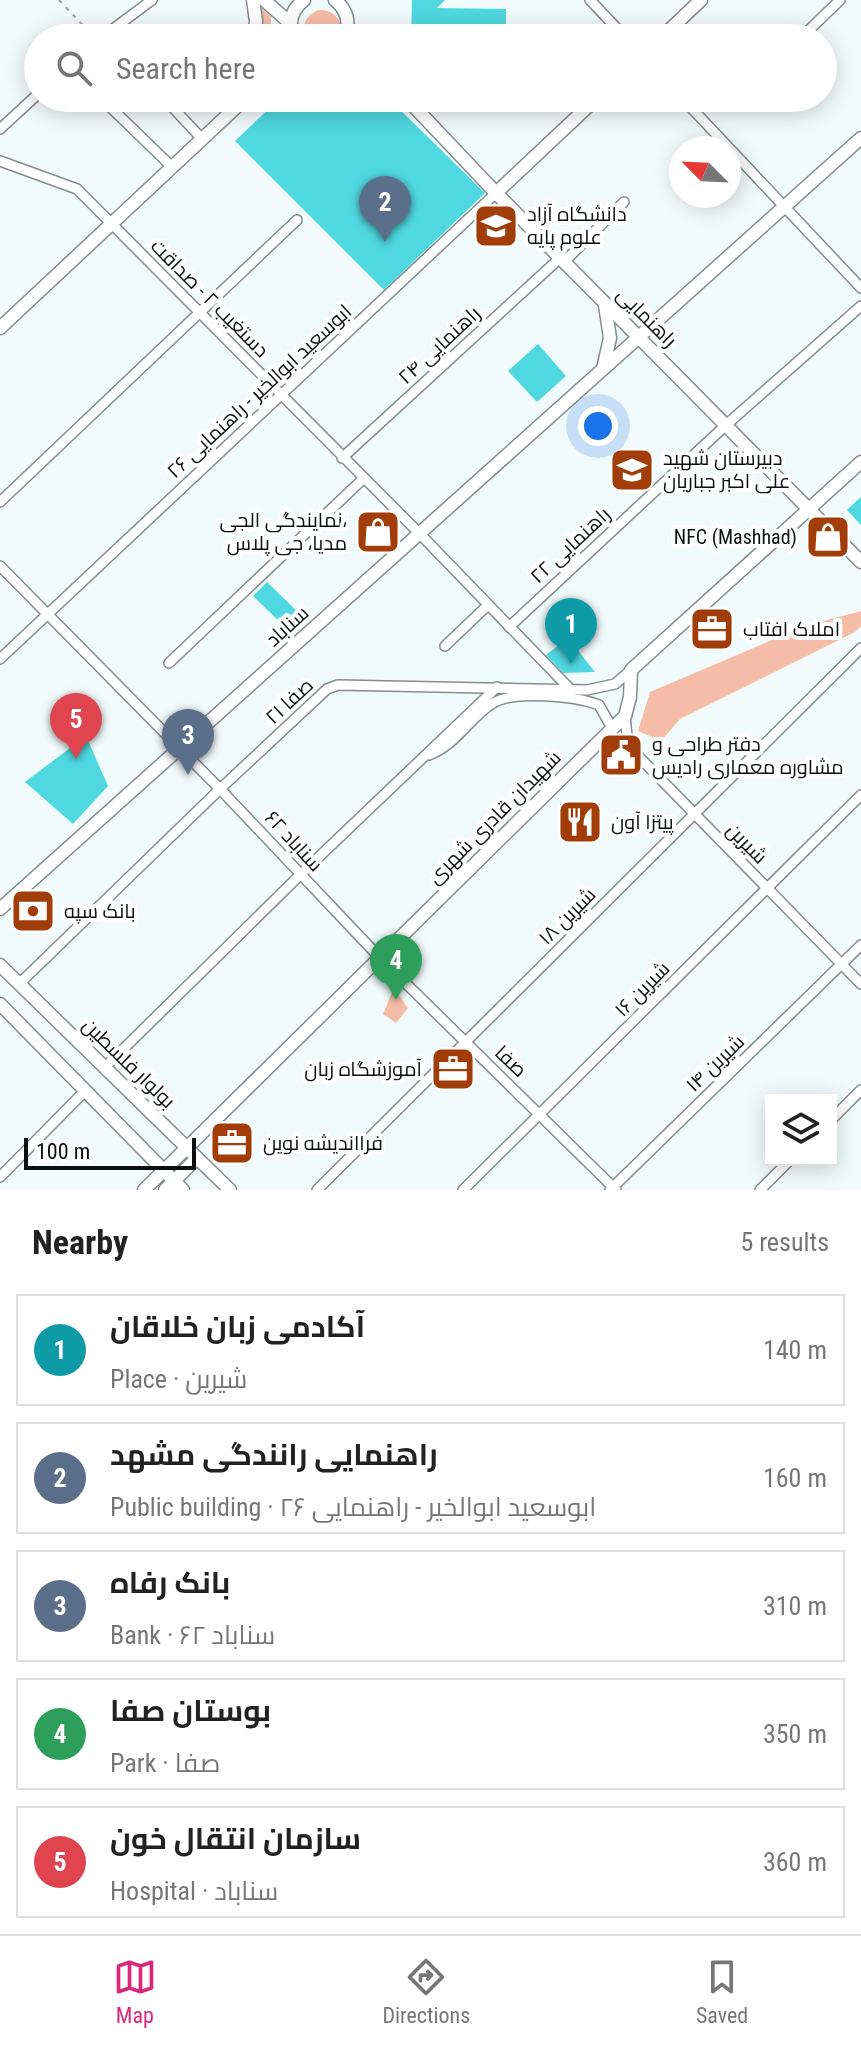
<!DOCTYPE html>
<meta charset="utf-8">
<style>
body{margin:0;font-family:"Roboto Condensed",Cairo,sans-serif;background:#f6f6f6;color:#222}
.controls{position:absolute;right:24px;bottom:24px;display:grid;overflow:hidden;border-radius:0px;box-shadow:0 4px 20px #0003}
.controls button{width:72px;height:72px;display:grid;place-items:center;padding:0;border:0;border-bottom:2px solid #e0e0e0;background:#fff;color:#222;font:40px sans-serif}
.compass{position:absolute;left:669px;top:136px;width:72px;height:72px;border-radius:50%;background:#fff;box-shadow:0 4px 20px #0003;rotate:294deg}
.scale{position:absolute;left:24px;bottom:20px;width:172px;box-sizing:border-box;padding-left:8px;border:4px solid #0b0e0f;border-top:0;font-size:22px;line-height:28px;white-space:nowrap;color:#0b0e0f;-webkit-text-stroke:6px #fff;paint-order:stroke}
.you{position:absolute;left:598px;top:426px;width:28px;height:28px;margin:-20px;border:6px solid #fff;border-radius:50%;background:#1a73e8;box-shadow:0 0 0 12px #1a73e833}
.badge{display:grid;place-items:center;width:52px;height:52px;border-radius:50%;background:#db2777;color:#fff;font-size:26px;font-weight:700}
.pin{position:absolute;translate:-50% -66px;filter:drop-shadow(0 2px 4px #0008)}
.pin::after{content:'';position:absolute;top:42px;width:28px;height:24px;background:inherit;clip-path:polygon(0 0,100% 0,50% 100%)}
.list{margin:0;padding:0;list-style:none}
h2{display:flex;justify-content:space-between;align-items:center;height:104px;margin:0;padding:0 32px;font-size:34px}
h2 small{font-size:26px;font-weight:400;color:#767676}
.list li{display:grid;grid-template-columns:52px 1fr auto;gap:24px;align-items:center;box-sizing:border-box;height:112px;margin:0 16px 16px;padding:0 16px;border:2px solid #e0e0e0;border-radius:0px}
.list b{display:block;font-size:30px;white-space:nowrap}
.list p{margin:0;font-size:26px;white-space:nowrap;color:#767676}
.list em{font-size:26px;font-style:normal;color:#767676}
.icon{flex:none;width:44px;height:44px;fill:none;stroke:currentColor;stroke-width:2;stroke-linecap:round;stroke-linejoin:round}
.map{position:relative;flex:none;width:861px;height:1190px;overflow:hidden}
.search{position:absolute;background:#fff;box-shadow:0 4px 20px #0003;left:24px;right:24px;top:24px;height:88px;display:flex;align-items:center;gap:20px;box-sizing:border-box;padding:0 28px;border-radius:44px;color:#767676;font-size:30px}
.sheet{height:744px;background:#fff}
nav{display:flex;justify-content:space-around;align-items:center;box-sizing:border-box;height:112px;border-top:2px solid #e0e0e0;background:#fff;font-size:22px;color:#767676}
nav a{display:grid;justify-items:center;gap:4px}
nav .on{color:#db2777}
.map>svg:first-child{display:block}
.green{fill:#f5bda8}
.building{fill:#50d8e1}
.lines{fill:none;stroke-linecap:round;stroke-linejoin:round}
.lane-casing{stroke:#848c8d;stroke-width:8}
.street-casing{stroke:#848c8d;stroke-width:12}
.secondary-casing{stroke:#848c8d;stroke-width:15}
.path{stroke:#9aa0a1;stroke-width:2;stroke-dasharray:4 6;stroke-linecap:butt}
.lane{stroke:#fff;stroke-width:5}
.street{stroke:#fff;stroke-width:9}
.secondary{stroke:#fff;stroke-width:12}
.labels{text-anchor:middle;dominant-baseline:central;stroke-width:8;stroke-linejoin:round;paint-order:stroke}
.poi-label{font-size:20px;fill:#0b0e0f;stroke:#fff;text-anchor:start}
.street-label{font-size:20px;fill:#0b0e0f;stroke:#fff}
</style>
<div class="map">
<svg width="861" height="1190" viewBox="0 0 861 1190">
<rect width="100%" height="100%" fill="#f2fbfc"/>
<g class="green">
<polygon points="258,4 271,17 271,38 257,38"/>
<path d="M 318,10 C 335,9 345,22 339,38 L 306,38 C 301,26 305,16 318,10 Z"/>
<polygon points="861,611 861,626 855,632 680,719 661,741 638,731 650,692 805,626"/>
<polygon points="394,988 408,1008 396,1023 383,1014"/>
</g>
<g class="building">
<polygon points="412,0 445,0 437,8 506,9 506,38 411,38"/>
<polygon points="280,98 388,98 485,193 384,290 235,141"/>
<polygon points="538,344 566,376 537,402 508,371"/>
<polygon points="861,497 861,525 847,510"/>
<polygon points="267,582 301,615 287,629 253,596"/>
<polygon points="568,638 595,672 563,673 546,655"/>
<polygon points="86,736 108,786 73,824 25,782"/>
</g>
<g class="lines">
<g class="lane-casing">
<polyline id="lane" points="320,103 321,98"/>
</g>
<g class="street-casing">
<g id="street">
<polyline points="590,0 626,38"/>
<polyline points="805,34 840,0"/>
<polyline points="101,38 152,0"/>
<polyline points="105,98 103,100 172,167"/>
<polyline points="164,98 202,139"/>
<polyline points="682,98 861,288"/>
<polyline points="0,129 38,94"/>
<polyline points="0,161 77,189 419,533 570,689"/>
<polyline points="564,262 624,202"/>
<polyline points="342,458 560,258"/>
<polyline points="0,502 297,220"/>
<polyline points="0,566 220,789 381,959 616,1190"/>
<polyline points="509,627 726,425 861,306"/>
<polyline points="445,646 488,605"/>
<polyline points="0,659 496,193"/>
<polyline points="169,663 363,479"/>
<polyline points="625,716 627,736 639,757 861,984"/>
<path d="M 429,755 C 456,745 469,718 493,703 C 514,690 576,696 599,705 L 612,728"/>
<polyline points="19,984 220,789 327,689 338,685 587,690 615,684 631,670"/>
<polyline points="105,1067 301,874 497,687"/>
<polyline points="831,1120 861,1090"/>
<polyline points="0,1177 85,1091"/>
<polyline points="317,1190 861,648"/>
<polyline points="463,1190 861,795"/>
<polyline points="610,1190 861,945"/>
<polyline points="760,1190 790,1160"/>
</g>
</g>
<g class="secondary-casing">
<g id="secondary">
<polyline points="253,0 256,21 254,38"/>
<polyline points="264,0 290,23"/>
<path d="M 335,0 C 347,10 351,23 344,38"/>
<path d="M 293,38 C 288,23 291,10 304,0"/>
<polyline points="661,38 701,0"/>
<polyline points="406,98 496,193 861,562"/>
<polyline points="496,193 597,98"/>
<polyline points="0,328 246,98"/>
<polyline points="603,369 610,338 605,305"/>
<polyline points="0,909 861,138"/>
<polyline points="0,965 230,1190"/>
<polyline points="0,1004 183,1190"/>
<polyline points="144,1190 625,716 630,697 631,670 861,462"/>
<polyline points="165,1190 197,1158"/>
</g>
</g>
<polyline class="path" points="59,0 91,34"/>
<use href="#lane" class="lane"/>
<use href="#street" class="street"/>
<use href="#secondary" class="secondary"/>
</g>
<defs>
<g id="university-square" transform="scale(2.3)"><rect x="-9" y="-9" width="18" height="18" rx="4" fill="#a13d09" stroke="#fff"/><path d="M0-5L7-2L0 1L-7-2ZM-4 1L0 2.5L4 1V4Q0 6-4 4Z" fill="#fff"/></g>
<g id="school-square" transform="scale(2.3)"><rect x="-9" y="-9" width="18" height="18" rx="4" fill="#a13d09" stroke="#fff"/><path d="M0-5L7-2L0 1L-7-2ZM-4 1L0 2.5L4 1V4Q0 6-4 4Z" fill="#fff"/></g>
<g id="shop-square" transform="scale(2.3)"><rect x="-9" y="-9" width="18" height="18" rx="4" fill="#a13d09" stroke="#fff"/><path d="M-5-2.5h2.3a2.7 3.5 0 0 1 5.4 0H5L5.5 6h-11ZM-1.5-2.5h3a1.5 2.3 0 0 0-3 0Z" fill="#fff"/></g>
<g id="office-square" transform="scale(2.3)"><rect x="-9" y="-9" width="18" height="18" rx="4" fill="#a13d09" stroke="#fff"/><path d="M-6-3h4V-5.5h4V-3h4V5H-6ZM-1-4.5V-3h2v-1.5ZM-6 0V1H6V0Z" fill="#fff"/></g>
<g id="civic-square" transform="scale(2.3)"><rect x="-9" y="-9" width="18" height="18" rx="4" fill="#a13d09" stroke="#fff"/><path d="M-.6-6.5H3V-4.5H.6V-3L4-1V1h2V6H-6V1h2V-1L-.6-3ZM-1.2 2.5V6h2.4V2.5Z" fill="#fff"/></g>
<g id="restaurant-square" transform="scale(2.3)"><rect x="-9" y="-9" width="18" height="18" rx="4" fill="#a13d09" stroke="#fff"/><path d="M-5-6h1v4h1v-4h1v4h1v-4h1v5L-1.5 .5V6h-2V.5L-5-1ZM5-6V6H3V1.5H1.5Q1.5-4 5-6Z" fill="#fff"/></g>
<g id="bank-square" transform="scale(2.3)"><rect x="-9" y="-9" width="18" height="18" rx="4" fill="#a13d09" stroke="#fff"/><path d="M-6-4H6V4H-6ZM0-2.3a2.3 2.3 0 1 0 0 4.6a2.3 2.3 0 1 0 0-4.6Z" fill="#fff"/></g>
</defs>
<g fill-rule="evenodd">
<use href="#university-square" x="496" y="226"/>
<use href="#school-square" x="632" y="470"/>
<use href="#shop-square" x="378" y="532"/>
<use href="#shop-square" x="828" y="537"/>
<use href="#office-square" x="712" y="629"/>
<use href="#civic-square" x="621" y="755"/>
<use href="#restaurant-square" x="580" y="822"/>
<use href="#bank-square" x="33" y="911"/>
<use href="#office-square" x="453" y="1069"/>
<use href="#office-square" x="232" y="1143"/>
</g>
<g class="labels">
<g class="poi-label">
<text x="527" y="214">دانشگاه آزاد<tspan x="527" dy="23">علوم پایه</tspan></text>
<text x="663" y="458">دبیرستان شهید<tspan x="663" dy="23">علی اکبر جباریان</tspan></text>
<text x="347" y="520" text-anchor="end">نمایندگی الجی،<tspan x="347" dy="23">مدیا، جی پلاس</tspan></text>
<text x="797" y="537" text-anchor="end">NFC (Mashhad)</text>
<text x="743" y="629">املاک افتاب</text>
<text x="652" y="744">دفتر طراحی و<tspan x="652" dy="23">مشاوره معماری رادیس</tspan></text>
<text x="611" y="822">پیتزا آون</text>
<text x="64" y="911">بانک سپه</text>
<text x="422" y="1069" text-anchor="end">آموزشگاه زبان</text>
<text x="263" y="1143">فرااندیشه نوین</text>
</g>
<g class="street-label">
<text transform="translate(210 298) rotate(45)">دستغیب ۲ - صداقت</text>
<text transform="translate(647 317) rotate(45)">راهنمایی</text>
<text transform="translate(439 345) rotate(-43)">راهنمایی ۲۴</text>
<text transform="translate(259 391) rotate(-43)">ابوسعید ابوالخیر - راهنمایی ۲۶</text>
<text transform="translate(570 545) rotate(-43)">راهنمایی ۲۲</text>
<text transform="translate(287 626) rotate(-42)">سناباد</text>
<text transform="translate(289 701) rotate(-43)">صفا ۲۱</text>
<text transform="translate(494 817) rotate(-45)">شهیدان قادری شهری</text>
<text transform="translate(294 841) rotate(47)">سناباد ۶۲</text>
<text transform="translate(747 843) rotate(45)">شیرین</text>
<text transform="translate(567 916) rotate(-45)">شیرین ۱۸</text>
<text transform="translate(642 989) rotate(-45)">شیرین ۱۶</text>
<text transform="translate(511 1061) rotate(43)">صفا</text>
<text transform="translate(129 1063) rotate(44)">بولوار فلسطین</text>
<text transform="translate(715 1063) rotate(-44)">شیرین ۱۴</text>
</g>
</g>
</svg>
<div class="controls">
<button><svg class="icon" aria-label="layers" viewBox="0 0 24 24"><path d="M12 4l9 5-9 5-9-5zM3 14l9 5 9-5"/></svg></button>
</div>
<svg class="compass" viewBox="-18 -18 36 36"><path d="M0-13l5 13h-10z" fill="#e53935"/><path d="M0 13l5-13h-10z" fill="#767676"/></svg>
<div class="scale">100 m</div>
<div class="you"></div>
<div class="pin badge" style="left:571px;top:664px;background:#0f9aa8">1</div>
<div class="pin badge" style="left:385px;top:242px;background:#5c6f8a">2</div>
<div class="pin badge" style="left:188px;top:775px;background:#5c6f8a">3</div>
<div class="pin badge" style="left:396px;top:1000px;background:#2e9e5b">4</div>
<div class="pin badge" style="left:76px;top:759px;background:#e0444e">5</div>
<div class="search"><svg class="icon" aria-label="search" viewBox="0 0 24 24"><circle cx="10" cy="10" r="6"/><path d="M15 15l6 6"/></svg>Search here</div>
</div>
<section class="sheet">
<h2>Nearby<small>5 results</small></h2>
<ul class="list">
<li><span class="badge" style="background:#0f9aa8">1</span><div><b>آکادمی زبان خلاقان</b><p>Place · شیرین</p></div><em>140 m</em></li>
<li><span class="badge" style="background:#5c6f8a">2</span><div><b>راهنمایی رانندگی مشهد</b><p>Public building · ابوسعید ابوالخیر - راهنمایی ۲۶</p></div><em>160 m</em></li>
<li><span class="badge" style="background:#5c6f8a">3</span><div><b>بانک رفاه</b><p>Bank · سناباد ۶۲</p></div><em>310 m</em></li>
<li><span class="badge" style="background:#2e9e5b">4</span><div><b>بوستان صفا</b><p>Park · صفا</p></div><em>350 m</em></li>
<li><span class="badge" style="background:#e0444e">5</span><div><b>سازمان انتقال خون</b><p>Hospital · سناباد</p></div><em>360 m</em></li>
</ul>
</section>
<nav>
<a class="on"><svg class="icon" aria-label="map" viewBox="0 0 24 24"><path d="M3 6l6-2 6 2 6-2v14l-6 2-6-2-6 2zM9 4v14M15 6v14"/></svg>Map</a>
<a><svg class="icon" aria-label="directions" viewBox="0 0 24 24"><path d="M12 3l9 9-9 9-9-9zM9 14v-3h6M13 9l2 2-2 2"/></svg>Directions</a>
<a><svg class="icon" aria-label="saved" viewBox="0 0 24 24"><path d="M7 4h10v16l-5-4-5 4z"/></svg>Saved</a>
</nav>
